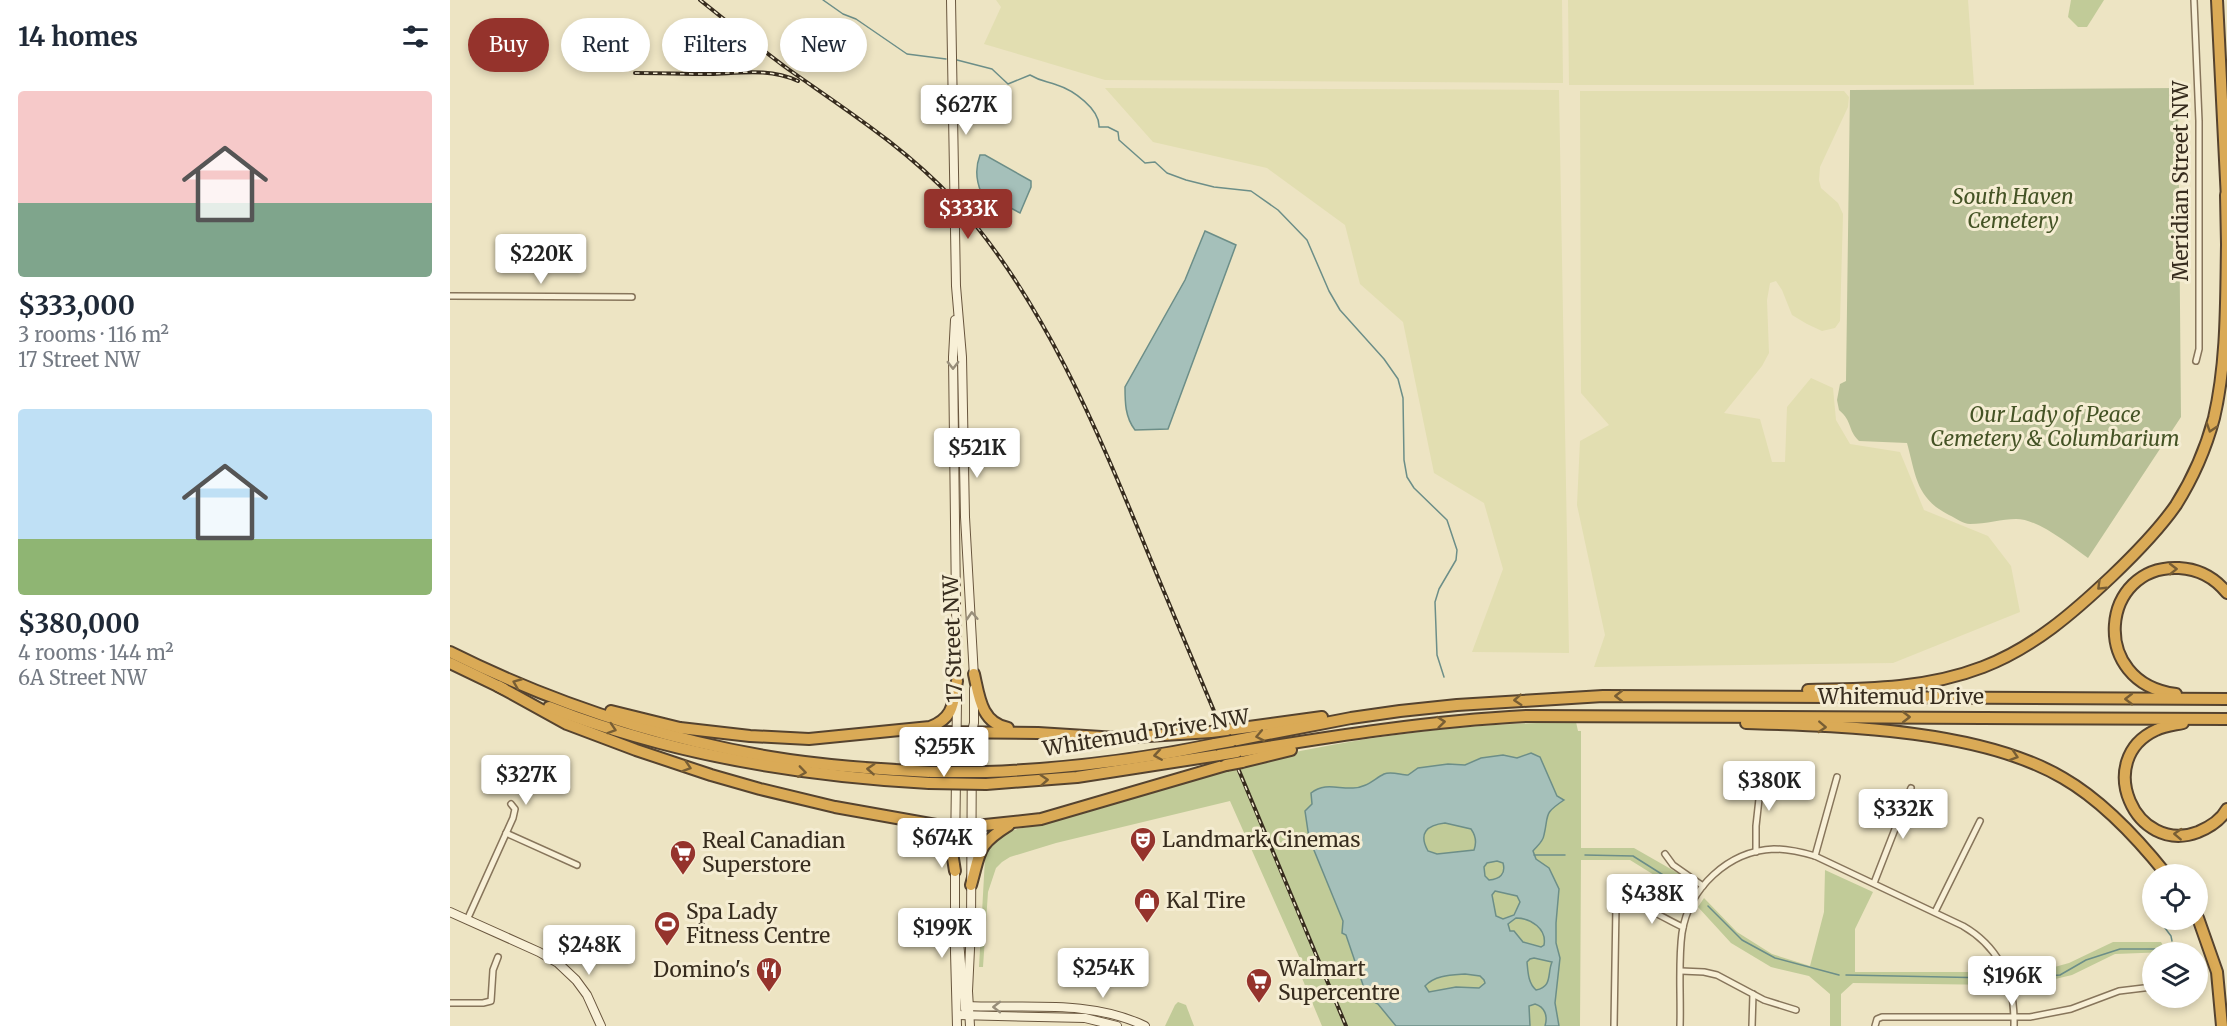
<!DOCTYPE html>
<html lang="en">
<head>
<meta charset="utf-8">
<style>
	:root { --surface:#fff; --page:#f2f2f3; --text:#1f2937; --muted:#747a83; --accent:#95332c }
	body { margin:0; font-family:Merriweather,serif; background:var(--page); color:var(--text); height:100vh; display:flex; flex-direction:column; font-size:22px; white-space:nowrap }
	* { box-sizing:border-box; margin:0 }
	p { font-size:20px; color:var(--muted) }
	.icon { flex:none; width:33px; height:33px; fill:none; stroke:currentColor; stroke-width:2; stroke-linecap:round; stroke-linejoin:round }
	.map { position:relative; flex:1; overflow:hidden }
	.drawer { display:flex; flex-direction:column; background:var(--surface); width:450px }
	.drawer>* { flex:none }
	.banner { position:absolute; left:18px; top:18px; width:570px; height:54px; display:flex; gap:12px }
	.tools { position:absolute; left:1692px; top:864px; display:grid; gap:12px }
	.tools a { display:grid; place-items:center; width:66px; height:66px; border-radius:50%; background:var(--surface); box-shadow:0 3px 9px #0003; font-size:30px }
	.price { position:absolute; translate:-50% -51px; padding:0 14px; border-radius:6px; background:#fff; color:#222; font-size:20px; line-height:39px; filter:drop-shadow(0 2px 3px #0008) }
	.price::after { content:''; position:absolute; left:50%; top:36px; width:18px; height:14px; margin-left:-9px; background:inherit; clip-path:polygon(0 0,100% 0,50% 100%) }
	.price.current { background:var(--accent); color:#fff }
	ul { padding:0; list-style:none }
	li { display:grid; align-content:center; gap:12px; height:318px; padding:0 18px }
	li span { display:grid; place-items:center; height:186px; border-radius:6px; color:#555 }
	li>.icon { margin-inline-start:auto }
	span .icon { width:108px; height:108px; fill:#fffc; stroke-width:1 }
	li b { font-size:26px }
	h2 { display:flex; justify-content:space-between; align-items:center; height:72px; padding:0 18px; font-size:26px }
	.pill { padding:0 21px; border-radius:27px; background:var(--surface); box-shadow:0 3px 9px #0003; font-size:21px; line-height:54px }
	.pill.current { background:var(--accent); color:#fff }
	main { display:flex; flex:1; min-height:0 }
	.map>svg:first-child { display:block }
	.farmland { fill:#e2deb1 }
	.green { fill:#c1cb98 }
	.cemetery { fill:#b8c097 }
	.water { fill:#a5c0ba; stroke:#6c8e88; stroke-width:1.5; fill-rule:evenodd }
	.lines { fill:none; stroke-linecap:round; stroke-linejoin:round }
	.stream { stroke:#6c8e88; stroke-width:1.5 }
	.street-casing { stroke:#87755b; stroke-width:8 }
	.secondary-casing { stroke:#69563e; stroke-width:10 }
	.highway-casing { stroke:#55432f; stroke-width:14 }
	.street { stroke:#f8f0d7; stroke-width:5 }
	.secondary { stroke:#f8f0d7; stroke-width:8 }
	.highway { stroke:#daaa56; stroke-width:10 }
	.rail-casing { stroke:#372c1e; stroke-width:4 }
	.rail { stroke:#f5edd3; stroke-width:1.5; stroke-dasharray:4.5; stroke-linecap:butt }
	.highway-bridge-casing { stroke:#55432f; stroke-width:14; stroke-linecap:butt }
	.highway-bridge { stroke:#daaa56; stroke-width:10 }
	.oneway { stroke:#988e7a }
	.oneway2 { stroke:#785e34 }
	.labels { text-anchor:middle; stroke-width:6; stroke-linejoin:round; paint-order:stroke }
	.street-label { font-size:21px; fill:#372c1e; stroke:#f5edd3 }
	.park-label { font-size:21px; font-style:italic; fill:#445325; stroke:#f5edd3 }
	.poi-label { font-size:21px; fill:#372c1e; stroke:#f5edd3; text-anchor:start }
</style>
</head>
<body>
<main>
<section class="drawer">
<h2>14 homes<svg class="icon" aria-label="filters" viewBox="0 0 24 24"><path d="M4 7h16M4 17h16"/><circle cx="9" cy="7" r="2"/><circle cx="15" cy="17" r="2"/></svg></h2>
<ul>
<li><span style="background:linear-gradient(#f6c9c9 60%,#7fa58c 0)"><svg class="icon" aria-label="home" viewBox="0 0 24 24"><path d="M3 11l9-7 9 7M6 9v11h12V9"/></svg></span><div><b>$333,000</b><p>3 rooms · 116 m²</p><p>17 Street NW</p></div></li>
<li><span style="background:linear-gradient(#bfe0f5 70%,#8fb573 0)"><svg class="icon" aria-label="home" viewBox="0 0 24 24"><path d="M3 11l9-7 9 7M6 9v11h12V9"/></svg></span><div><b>$380,000</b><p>4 rooms · 144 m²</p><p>6A Street NW</p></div></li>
</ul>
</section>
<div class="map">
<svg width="1777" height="1026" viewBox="0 0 1777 1026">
	<rect width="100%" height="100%" fill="#ede4c3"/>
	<g class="farmland">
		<path d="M546 0H1112L1113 83 655 80 534 44 551 7Z"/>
		<path d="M1118 0H1518L1524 85H1119Z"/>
		<path d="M655 88 1109 90 1119 653 1022 652 1053 569 1034 503 984 473 953 322 910 284 895 225 817 168 703 142Z"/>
		<path d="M1130 91H1394L1399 97 1398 107 1370 167 1369 180 1371 188 1388 203 1393 214 1390 321 1385 328 1372 331 1357 324 1342 315 1332 290 1326 281 1320 283 1317 300 1319 353 1312 366 1274 413 1310 419 1322 462H1335L1337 407 1361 378 1383 388 1386 420 1400 444 1450 452 1474 510 1538 536 1561 566 1570 612 1443 663 1144 667 1155 635 1127 505 1130 441 1159 425 1131 393Z"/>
	</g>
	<g class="green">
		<path d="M1621 0H1654L1637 27H1628L1618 17Z"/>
		<path d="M1126 722 1128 731H1131V848H1184L1240 880 1243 886 1238 896 1180 860H1131L1130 1026H872L849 971 855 970 780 801 606 843 560 857 552 862 546 868 538 892 533 967H529L535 858C542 830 564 830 588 825 660 803 733 779 806 761 910 736 1019 723 1126 722Z"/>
		<path d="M1375 870 1423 892 1405 929V972H1548L1551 985 1403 983 1391 994V1026H1380V994L1359 976 1321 967 1281 943 1248 907 1254 898 1287 932 1322 954 1360 966 1374 912Z"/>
		<path d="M1663 942H1711L1717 952 1665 954 1622 975 1601 980 1568 983 1565 973 1601 968 1619 963Z"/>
		<path d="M728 1002 736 1005 744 1026H715L725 1005Z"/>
	</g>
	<path class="cemetery" d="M1728 88 1731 417 1638 558C1619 545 1589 519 1566 519 1552 519 1536 524 1520 524 1513 524 1506 518 1499 515 1466 498 1466 476 1457 443L1409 441C1397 429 1403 422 1389 410L1387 400 1390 384 1396 381 1400 90Z"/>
	<g class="water">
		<path d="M530 155H535L581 181V187L570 213 531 192C526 180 525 168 530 155Z"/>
		<path d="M755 231 786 245 718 429 685 430C675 417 675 402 675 387L735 280Z"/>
		<path d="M1081 753 1090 757 1107 796 1114 800C1093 814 1099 814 1094 835 1093 842 1087 846 1083 851L1086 859 1099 868 1109 889 1106 923V943L1110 958 1105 1003 1109 1026H1095C1098 1016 1095 1007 1085 1004L1079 1006 1080 1026H946L928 1004 922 1001 913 985 896 935 892 933 893 921 859 838 855 811 862 804 861 793C875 782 888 789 903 788 916 788 924 779 934 774 941 771 951 775 958 775L968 768 998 764 1015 765 1031 758 1053 755 1067 758ZM995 823 1021 829C1026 836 1027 842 1024 850L987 854 978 851C968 833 977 825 995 823ZM1047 861 1053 863C1056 874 1050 879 1039 880L1035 876 1034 867 1037 863ZM1045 891 1067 896 1070 902 1064 915 1053 919 1046 916 1042 895ZM1066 918C1081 918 1097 929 1094 945L1091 947 1073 942 1064 931H1060L1058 924ZM1084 958 1102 962C1097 973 1103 987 1086 990 1078 983 1078 972 1077 962L1080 959ZM1015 974 1030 976 1034 980 1035 983 1029 988 1006 987 979 992 975 986C985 975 1001 975 1015 974Z"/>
	</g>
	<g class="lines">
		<g class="stream">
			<path d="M373 0 393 14 406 19 457 54 496 59"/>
			<path d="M507 60 542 69 558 84 580 75C592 82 596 81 607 85 623 90 650 109 649 127H658L668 132 669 140 695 163 705 162 717 173 736 180 764 187 801 191 828 210 857 240 879 291 890 310 934 359 948 379 953 398 954 460 957 477 964 488 997 520 1007 550 1006 560 989 589 985 602 987 655 994 677"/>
			<path d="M1084 855H1115"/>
			<path d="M1135 855 1183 856 1237 890"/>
			<path d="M1258 906 1292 940 1325 958 1389 975"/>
			<path d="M1709 920 1721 936 1722 941"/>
			<path d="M1396 975 1543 978"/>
			<path d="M1573 977 1610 975 1636 960 1670 949H1708"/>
		</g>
		<g class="street-casing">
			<g id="street">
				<path d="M1744 0 1749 121V349L1746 361"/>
				<path d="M0 296 182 297"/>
				<path d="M56 833 127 865"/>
				<path d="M1306 852V826L1312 772"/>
				<path d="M1215 854 1223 865 1253 886"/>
				<path d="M1365 856 1387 777"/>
				<path d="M1424 883 1461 788"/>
				<path d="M1485 912 1530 821"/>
				<path d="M17 920 63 818 65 809 61 804"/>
				<path d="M1231 971 1254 972 1267 975 1314 1000 1346 1010"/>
				<path d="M0 1003H33L41 1001 43 970 48 957"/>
				<path d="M1164 1026 1166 906C1180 894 1217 921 1233 927"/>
				<path d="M1230 1026C1231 996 1228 963 1232 933 1239 888 1278 851 1324 849 1338 849 1351 852 1365 856L1513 926C1551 948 1565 983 1564 1026"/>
				<path d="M1302 1026 1303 994"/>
				<path d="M1425 1026 1427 1019 1432 1017H1580L1621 1009 1669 991 1702 987"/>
			</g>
		</g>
		<g class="secondary-casing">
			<g id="secondary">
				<path d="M501 0 506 286 512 357 515 517 524 677"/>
				<path d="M505 320 503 357 507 686"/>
				<path d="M505 854 507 701"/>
				<path d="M505 866V952L507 1026"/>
				<path d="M0 912 89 952 108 963 126 980 137 995 151 1026"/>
				<path d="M509 941 515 1009"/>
				<path d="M516 1006C575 1009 639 999 695 1026"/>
				<path d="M507 1015 635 1018 667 1026"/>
				<path d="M520 1026 518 991 521 928 522 731 524 723V689"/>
			</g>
		</g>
		<g class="highway-casing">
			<g id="highway">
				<path d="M1767 0 1777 200"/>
				<path d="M1776 195 1777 244"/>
				<path d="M0 652C100 702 210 738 320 757 373 766 426 769 480 772"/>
				<path d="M0 663 54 689"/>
				<path d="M524 674C529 696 531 723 558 728"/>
				<path d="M48 686 117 724 186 750 261 775 310 789 385 807 486 825H535L591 819 776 765"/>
				<path d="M1358 690C1417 689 1476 689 1533 667 1583 648 1624 612 1662 576 1685 554 1708 531 1726 505 1743 478 1756 448 1764 418 1777 362 1776 303 1777 245"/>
				<path d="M1726 694C1638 683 1650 564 1729 568 1749 569 1765 578 1777 593"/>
				<path d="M99 707C221 755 349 776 479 783"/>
				<path d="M161 711 230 728 300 736 359 739 480 727C504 718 503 703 507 681"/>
				<path d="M1296 723C1391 726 1530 729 1613 778 1653 801 1688 839 1716 874"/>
				<path d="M1733 723C1724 725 1714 726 1706 730 1643 759 1685 856 1748 832 1760 827 1771 820 1777 809"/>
				<path d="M777 730 872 717"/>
				<path d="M476 732 588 733 667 738 761 732"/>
				<path d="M782 741 901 718 950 711 1007 705 1153 696 1777 699"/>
				<path d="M787 752C884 736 979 721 1076 716L1777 719"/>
				<path d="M792 762 841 750"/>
				<path d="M536 772C613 769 689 760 765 744"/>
				<path d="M536 784 627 777 769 755"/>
				<path d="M484 828C502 834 502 854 505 871"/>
				<path d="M521 885C531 850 527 845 559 825"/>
				<path d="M1748 918 1767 972 1772 1026"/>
			</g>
		</g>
		<use href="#street" class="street"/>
		<use href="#secondary" class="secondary"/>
		<use href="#highway" class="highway"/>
		<g class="rail-casing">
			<g id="rail">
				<path d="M250 0C279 23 308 47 338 69 396 110 456 148 504 200 603 309 659 460 715 594 775 738 835 882 896 1026"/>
				<path d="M185 73C210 73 235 74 260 74 291 73 319 68 348 81"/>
			</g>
		</g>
		<use href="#rail" class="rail"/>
		<g class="highway-bridge-casing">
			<g id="highway-bridge">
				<path d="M761 732 777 730"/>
				<path d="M765 744 782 741"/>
				<path d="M769 755 787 752"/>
				<path d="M776 765 792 762"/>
				<path d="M480 772H536"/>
				<path d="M479 783 536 784"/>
			</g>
		</g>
		<use href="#highway-bridge" class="highway-bridge"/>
	</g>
	<defs><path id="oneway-chevron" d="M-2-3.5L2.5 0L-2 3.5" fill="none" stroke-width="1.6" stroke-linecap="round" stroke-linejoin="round" transform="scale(1.5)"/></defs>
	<g class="oneway">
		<use href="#oneway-chevron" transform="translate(503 365) rotate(90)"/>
		<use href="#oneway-chevron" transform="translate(522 616) rotate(-93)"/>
		<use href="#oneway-chevron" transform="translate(547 1007) rotate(-180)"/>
	</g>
	<g class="oneway2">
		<use href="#oneway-chevron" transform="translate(1761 428) rotate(108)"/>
		<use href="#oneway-chevron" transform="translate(1723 569) rotate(-1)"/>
		<use href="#oneway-chevron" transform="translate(1651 586) rotate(136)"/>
		<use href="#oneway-chevron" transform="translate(67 683) rotate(-158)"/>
		<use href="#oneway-chevron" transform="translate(1169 696) rotate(180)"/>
		<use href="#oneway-chevron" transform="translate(1679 699) rotate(-180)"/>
		<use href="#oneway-chevron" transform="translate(1068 700) rotate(176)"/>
		<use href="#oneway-chevron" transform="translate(1456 717)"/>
		<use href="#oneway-chevron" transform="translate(991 722) rotate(-6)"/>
		<use href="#oneway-chevron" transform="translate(1372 727) rotate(3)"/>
		<use href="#oneway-chevron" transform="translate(162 729) rotate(18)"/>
		<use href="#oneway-chevron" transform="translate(810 736) rotate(169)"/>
		<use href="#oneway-chevron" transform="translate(708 755) rotate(171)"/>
		<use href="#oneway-chevron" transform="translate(1564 756) rotate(18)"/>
		<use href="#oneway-chevron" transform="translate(237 767) rotate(18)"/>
		<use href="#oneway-chevron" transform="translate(421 769) rotate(-176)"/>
		<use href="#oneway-chevron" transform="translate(352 772) rotate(8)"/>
		<use href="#oneway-chevron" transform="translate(594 780) rotate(-4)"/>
		<use href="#oneway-chevron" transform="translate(1728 834) rotate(-177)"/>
	</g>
	<defs>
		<g id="theatre-pin" transform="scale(1.35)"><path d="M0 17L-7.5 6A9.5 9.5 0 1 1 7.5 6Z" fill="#95332c" stroke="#f5edd3"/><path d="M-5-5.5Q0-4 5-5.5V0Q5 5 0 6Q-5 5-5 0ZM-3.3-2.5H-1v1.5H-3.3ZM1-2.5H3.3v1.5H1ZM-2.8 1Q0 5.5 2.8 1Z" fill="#fff"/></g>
		<g id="supermarket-pin" transform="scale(1.35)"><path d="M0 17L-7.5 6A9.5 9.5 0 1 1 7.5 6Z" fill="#95332c" stroke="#f5edd3"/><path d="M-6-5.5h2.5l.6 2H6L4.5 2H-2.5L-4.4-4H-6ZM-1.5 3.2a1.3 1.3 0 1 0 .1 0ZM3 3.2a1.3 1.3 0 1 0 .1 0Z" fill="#fff"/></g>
		<g id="shop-pin" transform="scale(1.35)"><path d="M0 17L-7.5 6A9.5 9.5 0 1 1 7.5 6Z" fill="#95332c" stroke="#f5edd3"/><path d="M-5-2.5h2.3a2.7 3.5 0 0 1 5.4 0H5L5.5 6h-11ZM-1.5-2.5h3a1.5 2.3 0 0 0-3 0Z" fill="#fff"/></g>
		<g id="stadium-pin" transform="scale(1.35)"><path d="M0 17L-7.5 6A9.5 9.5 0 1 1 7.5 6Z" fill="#95332c" stroke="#f5edd3"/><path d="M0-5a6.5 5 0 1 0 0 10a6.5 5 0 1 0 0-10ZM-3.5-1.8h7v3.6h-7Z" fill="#fff"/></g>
		<g id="restaurant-pin" transform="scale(1.35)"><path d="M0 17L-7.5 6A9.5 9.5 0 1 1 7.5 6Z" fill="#95332c" stroke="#f5edd3"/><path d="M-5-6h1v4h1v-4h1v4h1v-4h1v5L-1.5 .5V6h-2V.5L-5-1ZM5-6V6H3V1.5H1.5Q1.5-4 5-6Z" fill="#fff"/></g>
	</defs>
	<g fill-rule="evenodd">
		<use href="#theatre-pin" x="693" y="840"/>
		<use href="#supermarket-pin" x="233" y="853"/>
		<use href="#shop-pin" x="697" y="901"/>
		<use href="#stadium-pin" x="217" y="924"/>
		<use href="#restaurant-pin" x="319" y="970"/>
		<use href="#supermarket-pin" x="809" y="981"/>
	</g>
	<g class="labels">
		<g class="street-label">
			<text transform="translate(1731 181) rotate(-90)" y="7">Meridian Street NW</text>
			<text transform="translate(503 639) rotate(-92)" y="7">17 Street NW</text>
			<text x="1451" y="704">Whitemud Drive</text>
			<text transform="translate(696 733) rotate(-9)" y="7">Whitemud Drive NW</text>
		</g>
		<g class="park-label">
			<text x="1563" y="204">South Haven<tspan x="1563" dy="24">Cemetery</tspan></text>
			<text x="1605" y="422">Our Lady of Peace<tspan x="1605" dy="24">Cemetery &amp; Columbarium</tspan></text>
		</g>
		<g class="poi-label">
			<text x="712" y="847">Landmark Cinemas</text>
			<text x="252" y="848">Real Canadian<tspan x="252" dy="24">Superstore</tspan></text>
			<text x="716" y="908">Kal Tire</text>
			<text x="236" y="919">Spa Lady<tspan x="236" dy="24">Fitness Centre</tspan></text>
			<text x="828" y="976">Walmart<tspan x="828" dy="24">Supercentre</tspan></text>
			<text x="300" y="977" text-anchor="end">Domino's</text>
		</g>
	</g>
</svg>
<div class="tools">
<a><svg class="icon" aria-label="locate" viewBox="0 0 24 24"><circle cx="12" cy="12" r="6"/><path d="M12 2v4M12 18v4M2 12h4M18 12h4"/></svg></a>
<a><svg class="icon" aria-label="layers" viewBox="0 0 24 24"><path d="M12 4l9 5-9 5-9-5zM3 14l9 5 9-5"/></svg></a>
</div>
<b class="price" style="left:516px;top:136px">$627K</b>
<b class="price current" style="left:518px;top:240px">$333K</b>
<b class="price" style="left:91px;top:285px">$220K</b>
<b class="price" style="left:527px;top:479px">$521K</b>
<b class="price" style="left:494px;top:778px">$255K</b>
<b class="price" style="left:76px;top:806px">$327K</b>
<b class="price" style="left:1319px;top:812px">$380K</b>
<b class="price" style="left:1453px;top:840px">$332K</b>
<b class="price" style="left:492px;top:869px">$674K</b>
<b class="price" style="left:1202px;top:925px">$438K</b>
<b class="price" style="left:492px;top:959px">$199K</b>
<b class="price" style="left:139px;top:976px">$248K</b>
<b class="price" style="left:653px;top:999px">$254K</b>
<b class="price" style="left:1562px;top:1007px">$196K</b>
<div class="banner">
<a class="pill current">Buy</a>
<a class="pill">Rent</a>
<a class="pill">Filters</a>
<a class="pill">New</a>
</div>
</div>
</main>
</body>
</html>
